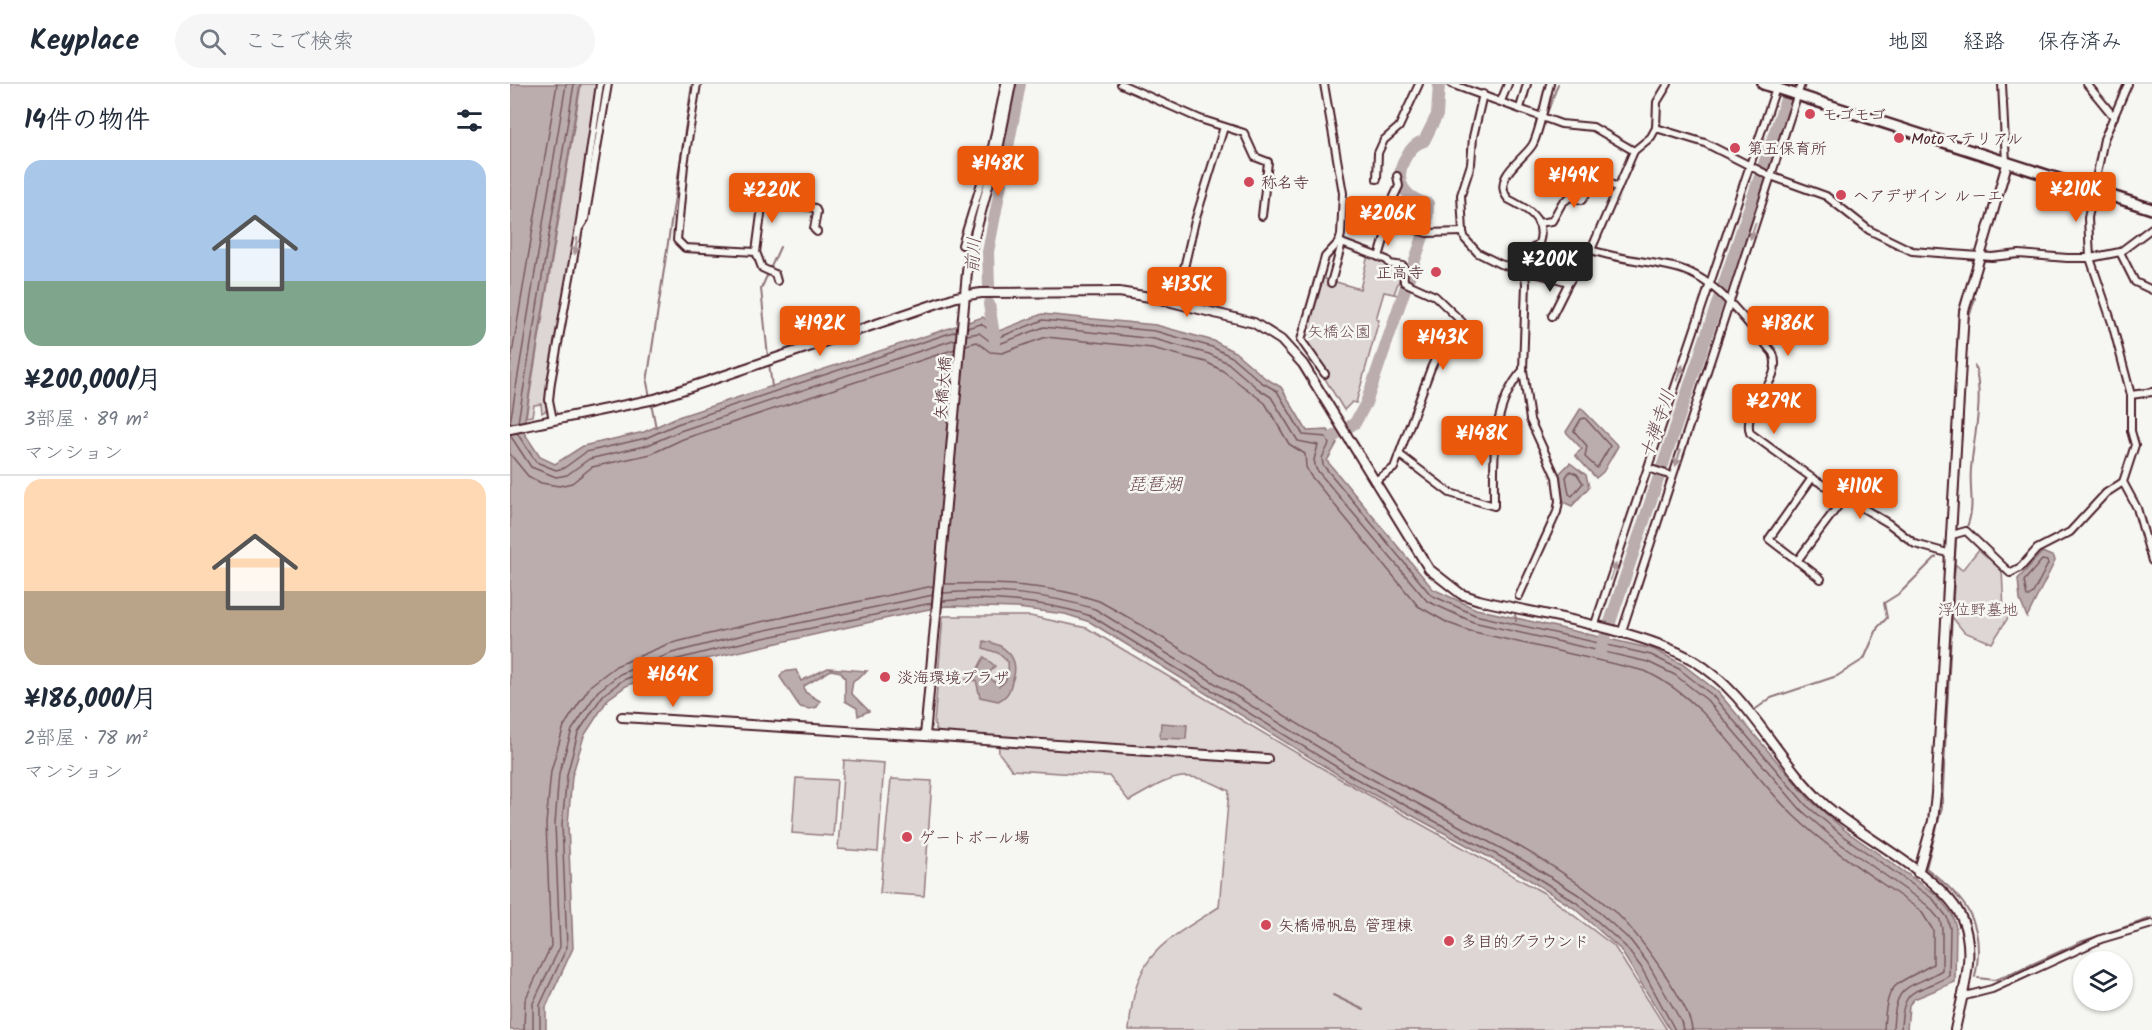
<!DOCTYPE html>
<html lang="ja">
<head>
<meta charset="utf-8">
<style>
	:root { --surface:#fff; --page:#f6f6f7; --text:#1f2937; --muted:#747a83; --line:#e0e1e3; --accent:#ea580c }
	body { margin:0; font-family:Kalam,"Klee One",sans-serif; background:var(--page); color:var(--text); height:100vh; display:flex; flex-direction:column; font-size:22px; white-space:nowrap }
	* { box-sizing:border-box; margin:0 }
	p { font-size:20px; color:var(--muted) }
	.icon { flex:none; width:33px; height:33px; fill:none; stroke:currentColor; stroke-width:2; stroke-linecap:round; stroke-linejoin:round }
	.map { position:relative; flex:1; overflow:hidden }
	.side { display:flex; flex-direction:column; background:var(--surface); width:510px }
	.side>* { flex:none }
	.tools { position:absolute; left:1563px; top:867px; display:grid; gap:12px }
	.tools a { display:grid; place-items:center; width:60px; height:60px; border-radius:50%; background:var(--surface); box-shadow:0 2px 4px #0004; font-size:30px }
	.price { position:absolute; translate:-50% -51px; padding:0 14px; border-radius:6px; background:var(--accent); color:#fff; font-size:20px; line-height:39px; filter:drop-shadow(0 2px 3px #0008) }
	.price::after { content:''; position:absolute; left:50%; top:36px; width:18px; height:14px; margin-left:-9px; background:inherit; clip-path:polygon(0 0,100% 0,50% 100%) }
	.price.on { background:#222; color:#fff }
	ul { padding:0; list-style:none }
	li { display:grid; align-content:center; gap:12px; height:318px; padding:0 24px }
	li+li { border-top:2px solid var(--line) }
	li span { display:grid; place-items:center; height:186px; border-radius:18px; color:#555 }
	li>.icon { margin-inline-start:auto }
	span .icon { width:108px; height:108px; fill:#fffc; stroke-width:1 }
	li b { font-size:26px }
	h2 { display:flex; justify-content:space-between; align-items:center; height:72px; padding:0 24px; font-size:26px }
	header { display:flex; align-items:center; gap:36px; box-sizing:border-box; height:84px; padding:0 30px; background:var(--surface); border-bottom:2px solid var(--line) }
	header strong { font-size:28px }
	nav { display:flex; gap:33px; margin-inline-start:auto; font-size:21px }
	.search { width:420px; height:54px; background:var(--page); display:flex; align-items:center; gap:15px; box-sizing:border-box; padding:0 21px; border-radius:33px; color:var(--muted); font-size:22px }
	main { display:flex; flex:1; min-height:0 }
	.map>svg:first-child { display:block }
	.green { fill:#ddd6d5; stroke:#947a80; stroke-width:1.5 }
	.water { fill:#bbadae; stroke:#8e747a; stroke-width:1.5 }
	.lines { fill:none; stroke-linecap:round; stroke-linejoin:round }
	.shore { stroke:#77585f; stroke-width:1.5 }
	.stream { stroke:#8e747a; stroke-width:2 }
	.river { stroke:#bbadae; stroke-width:12 }
	.minor-casing { stroke:#4a1f2b; stroke-width:10 }
	.tertiary-casing { stroke:#4a1f2b; stroke-width:12 }
	.primary-casing { stroke:#4a1f2b; stroke-width:14 }
	.minor { stroke:#f6f6f2; stroke-width:6 }
	.tertiary { stroke:#f6f6f2; stroke-width:8 }
	.primary { stroke:#f6f6f2; stroke-width:9 }
	.oneway { fill:#a99598 }
	.poi-dot { fill:#d1495b; stroke:#f6f6f2; stroke-width:2 }
	.labels { text-anchor:middle; stroke-width:5; stroke-linejoin:round; paint-order:stroke }
	.poi-label { font-size:16px; fill:#4a1f2b; stroke:#f6f6f2; text-anchor:start }
	.park-label { font-size:16px; fill:#6f4d56; stroke:#f6f6f2 }
	.street-label { font-size:16px; fill:#4a1f2b; stroke:#f6f6f2 }
	.water-label { font-size:18px; font-style:italic; fill:#6c4a52; stroke:#f6f6f2 }
</style>
</head>
<body>
<header>
<strong>Keyplace</strong>
<div class="search"><svg class="icon" aria-label="search" viewBox="0 0 24 24"><circle cx="10" cy="10" r="6"/><path d="M15 15l6 6"/></svg>ここで検索</div>
<nav><a>地図</a><a>経路</a><a>保存済み</a></nav>
</header>
<main>
<section class="side">
<h2>14件の物件<svg class="icon" aria-label="filters" viewBox="0 0 24 24"><path d="M4 7h16M4 17h16"/><circle cx="9" cy="7" r="2"/><circle cx="15" cy="17" r="2"/></svg></h2>
<ul>
<li><span style="background:linear-gradient(#a9c7e8 65%,#7fa58c 0)"><svg class="icon" aria-label="home" viewBox="0 0 24 24"><path d="M3 11l9-7 9 7M6 9v11h12V9"/></svg></span><div><b>¥200,000/月</b><p>3部屋 · 89 m²</p><p>マンション</p></div></li>
<li><span style="background:linear-gradient(#ffd9b3 60%,#b9a48a 0)"><svg class="icon" aria-label="home" viewBox="0 0 24 24"><path d="M3 11l9-7 9 7M6 9v11h12V9"/></svg></span><div><b>¥186,000/月</b><p>2部屋 · 78 m²</p><p>マンション</p></div></li>
</ul>
</section>
<div class="map">
<svg width="1642" height="946" viewBox="0 0 1642 946">
	<rect width="100%" height="100%" fill="#f6f6f2"/>
	<filter id="ink" filterUnits="userSpaceOnUse"><feTurbulence type="fractalNoise" baseFrequency=".0167" numOctaves="2"/><feDisplacementMap in="SourceGraphic" scale="12" xChannelSelector="R" yChannelSelector="G"/><feConvolveMatrix kernelMatrix="1 2 1 2 8 2 1 2 1" color-interpolation-filters="sRGB"/></filter>
	<g filter="url(#ink)">
		<g class="green">
			<path d="M71 0H87L63 168 37 314 38 325 32 329 31 320 24 321 22 332 16 333Z"/>
			<path d="M858 171 890 184 891 191 884 210 888 211 874 208 866 235 869 236 846 319 842 318 834 326 803 275 789 258 809 193 850 205Z"/>
			<path d="M1471 463 1492 486 1494 527 1501 529 1482 559 1454 548 1442 533 1445 480 1452 486Z"/>
			<path d="M433 532H520L577 544 832 696 1034 809 1104 862 1157 946H619C625 870 649 861 709 823L719 707C673 681 661 694 619 717L599 692 502 686 489 669 488 653 428 649 424 640Z"/>
			<path d="M334 676 374 679 368 768 328 765Z"/>
			<path d="M286 694 327 696 323 752 282 749Z"/>
			<path d="M381 695 422 697 414 812 370 809Z"/>
		</g>
		<g class="water">
			<path d="M0 0H70L13 347 30 373 45 380 73 362 134 348 165 334 473 233 489 247 532 230 646 241 704 257 725 268 755 294 771 303 797 347 818 346 827 359 817 377 923 505 966 525 1143 565 1172 580 1207 607 1300 716 1336 747 1427 811 1442 830 1446 843 1445 898 1404 915 1399 921 1397 946H1160L1110 865 1064 824 1012 791 840 698 580 538 555 530 507 524 437 522 414 526 165 582 116 602 98 615 74 652 62 692 58 740 63 864 36 923V946H0Z"/>
			<path d="M1071 324 1108 362 1093 388 1086 394 1065 371 1072 365 1056 348Z"/>
			<path d="M1060 379 1076 391 1079 403 1062 422 1053 418 1049 390Z"/>
			<path d="M1532 468 1544 473 1545 477 1517 533 1510 516 1508 495Z"/>
			<path d="M474 557C495 560 510 574 503 595 499 606 500 611 488 617L470 613 466 596 448 601 442 594 446 587 453 597 464 592 474 573 485 582 480 588V594L489 602C498 598 499 587 498 578L488 569 473 564Z"/>
			<path d="M318 584 357 587 343 597 341 609 359 627 348 632 347 624 335 617V594L331 588 321 586 294 602 295 608 310 617 307 623 300 625 290 623 270 593 273 588 286 586 291 597Z"/>
			<path d="M651 639 677 641 676 655 650 654Z"/>
		</g>
		<g class="lines">
			<g class="shore">
				<path d="M457 244 471 240 490 253 533 236 645 247 702 263 722 273 751 298 767 307 793 351 816 353 819 360 812 374 813 381 921 511 965 531 1141 571 1169 585 1202 611 1296 721 1333 752 1423 815 1437 833 1440 844 1439 892C1407 911 1392 899 1391 946"/>
				<path d="M457 251 469 249 481 258 489 260 534 243 644 255 699 270 718 279 747 304 761 313 788 357 808 361 804 376 806 385 917 517 963 538 1138 578 1165 591 1197 616 1291 726 1328 758 1417 821 1430 836 1432 845V886C1398 907 1385 896 1383 946"/>
				<path d="M456 261 467 258 480 268 492 269 536 253 642 264 696 278 713 287 755 319 779 360 795 370 796 383 800 391 908 522 938 539 960 547 1135 587C1201 618 1234 684 1285 733 1323 769 1369 796 1411 827L1423 846V880C1386 902 1376 895 1374 946"/>
				<path d="M0 282 47 0"/>
				<path d="M1075 334 1100 362 1087 384 1075 373 1077 362 1064 347 1071 335Z"/>
				<path d="M8 338 64 0"/>
				<path d="M0 340 56 0"/>
				<path d="M7 349 26 378 46 386 54 384 76 368 136 354 167 340 446 247"/>
				<path d="M0 351 21 383 46 393 57 391 79 375 138 361 170 347 446 255"/>
				<path d="M0 370 18 392 31 399 49 402 62 399 82 383 141 370 173 355 445 265"/>
				<path d="M1060 387 1067 390 1073 399 1062 412 1059 410 1056 393Z"/>
				<path d="M1532 476 1537 477 1538 480 1523 509 1517 513 1514 497Z"/>
				<path d="M434 500C485 499 540 500 589 517 679 566 763 627 852 679 936 728 1032 764 1106 829 1126 847 1181 921 1182 946"/>
				<path d="M433 509C483 505 538 510 585 525L847 687 1018 779 1072 813 1121 857 1137 878 1171 937 1173 946"/>
				<path d="M432 517C475 512 543 518 583 533L843 693 1015 786 1067 819 1115 862 1131 883 1165 946"/>
				<path d="M14 946 15 916 41 862 36 740 41 687 54 642 81 601 106 582 158 560 236 541 423 502"/>
				<path d="M23 946V919L50 863 45 740 49 689 62 646 88 607 110 590 162 569 237 550 423 511"/>
				<path d="M30 946V921L57 863 52 740 57 691 68 649 93 611 113 596 164 576 239 557 422 519"/>
			</g>
			<g class="stream">
				<path d="M1036 32 1048 0"/>
				<path d="M1467 166 1491 85"/>
				<path d="M258 273 251 205 270 163"/>
				<path d="M1446 276 1449 228 1464 176"/>
				<path d="M259 279 262 303"/>
				<path d="M146 344 137 298 182 0"/>
				<path d="M1456 445C1466 423 1459 407 1461 385 1464 350 1474 317 1465 282"/>
				<path d="M1446 447 1458 237 1465 214"/>
				<path d="M1446 454 1432 723 1416 784C1457 815 1476 840 1465 893"/>
				<path d="M1436 462 1446 286"/>
				<path d="M1435 484 1436 475"/>
				<path d="M1005 529 1006 537"/>
				<path d="M1428 613 1431 553"/>
				<path d="M1243 627 1261 614 1327 592 1354 575 1368 543 1377 534 1374 519 1390 509 1426 473"/>
				<path d="M1407 777 1420 732"/>
				<path d="M1468 894 1484 896 1496 892 1573 857 1642 834"/>
				<path d="M823 911 854 926"/>
			</g>
			<g class="river">
				<path d="M479 203 478 168 510 0"/>
				<path d="M479 220 485 257"/>
				<path d="M823 353 845 339 856 319 917 141 918 120C909 117 900 114 894 105 883 90 898 60 914 57L927 31 929 0"/>
				<path d="M1090 568 1281 0"/>
			</g>
			<g class="minor-casing">
				<g id="minor">
					<path d="M187 0 174 81 167 156 175 164 246 168"/>
					<path d="M611 0 690 35 734 49 745 73 758 78 752 132"/>
					<path d="M814 0 833 109 831 151 829 158 815 173 791 256 815 290"/>
					<path d="M941 0 1051 40 1083 43 1124 67"/>
					<path d="M1492 0 1496 79"/>
					<path d="M1577 0 1604 33"/>
					<path d="M1618 0 1594 55 1578 134 1580 174 1602 239 1621 311V347L1625 361 1613 398 1627 424 1642 477"/>
					<path d="M973 10 963 53 961 80 951 111 953 148 955 155 968 169 990 180 1059 198 1081 166 1124 67 1141 53 1146 44 1147 18 1158 0"/>
					<path d="M991 17 998 0"/>
					<path d="M1010 24 1017 0"/>
					<path d="M1146 44 1195 59 1258 91 1316 112 1359 146 1402 167 1482 173 1509 170 1557 174H1580L1610 168 1625 198 1642 206"/>
					<path d="M887 92 889 102 873 136 917 149 953 148"/>
					<path d="M867 95 868 69 874 56 889 43 909 0"/>
					<path d="M1028 139 1042 137 1052 119 1060 113 1072 116 1088 93 1108 104"/>
					<path d="M70 143 75 135 98 0"/>
					<path d="M829 158 877 176 880 180 893 182 894 198 925 212 952 238 929 267 921 284 884 384 865 397"/>
					<path d="M452 161 482 63 495 0"/>
					<path d="M1081 166C1108 175 1135 177 1163 183 1206 192 1236 238 1263 269 1275 298 1231 321 1240 349L1302 394 1378 439 1405 460 1441 470"/>
					<path d="M1610 168 1642 144"/>
					<path d="M869 173 879 139"/>
					<path d="M267 197 265 190 252 184 246 168 252 123 272 118 305 124 307 128 304 145 307 148"/>
					<path d="M821 199 832 159"/>
					<path d="M666 218 685 137 714 43"/>
					<path d="M1042 232 1059 198"/>
					<path d="M1621 311 1642 308"/>
					<path d="M43 336 39 316 41 298 69 144 90 0"/>
					<path d="M890 371 940 409 984 422C984 375 980 323 1013 286"/>
					<path d="M1138 384 1162 392"/>
					<path d="M1302 394 1259 455 1311 495"/>
					<path d="M1442 451 1456 447 1500 489 1511 483 1527 465 1560 448 1596 409 1613 398"/>
					<path d="M1287 477 1334 414"/>
					<path d="M1009 512 1047 428 1049 417 1046 393 1020 336 1013 286 1016 199 1013 181 1016 170 1029 159C1037 135 1016 124 998 115 981 92 1015 75 1023 60 1030 46 1035 17 1040 0"/>
					<path d="M1084 543 1267 1"/>
					<path d="M1111 550 1291 0"/>
					<path d="M1451 913 1482 905 1591 855 1642 840"/>
				</g>
			</g>
			<g class="tertiary-casing">
				<g id="tertiary">
					<path d="M0 345 145 315 446 213 471 209 609 208 646 214 744 239 771 256 793 280 919 485 951 510 969 516C1032 531 1128 545 1183 576 1239 609 1267 677 1314 720 1349 752 1435 793 1452 835 1467 869 1452 911 1445 946"/>
					<path d="M112 633 415 652 458 177 489 60 501 0"/>
					<path d="M415 652 757 675"/>
					<path d="M1408 789 1423 737 1426 710 1454 227 1497 80"/>
				</g>
			</g>
			<g class="primary-casing">
				<path id="primary" d="M1253 0 1642 125"/>
			</g>
			<use href="#minor" class="minor"/>
			<use href="#tertiary" class="tertiary"/>
			<use href="#primary" class="primary"/>
		</g>
		<defs><path id="oneway-solid" d="M-6-.8H1V-3.2L6.5 0L1 3.2V.8H-6Z" transform="scale(1.5)"/></defs>
		<g class="oneway">
			<use href="#oneway-solid" transform="translate(1243 147) rotate(108)"/>
			<use href="#oneway-solid" transform="translate(66 162) rotate(99)"/>
			<use href="#oneway-solid" transform="translate(1170 289) rotate(-71)"/>
			<use href="#oneway-solid" transform="translate(1168 374) rotate(108)"/>
			<use href="#oneway-solid" transform="translate(1103 488) rotate(-71)"/>
		</g>
	</g>
	<g class="poi-dot">
		<circle cx="1300" cy="30" r="6"/>
		<circle cx="1389" cy="54" r="6"/>
		<circle cx="1225" cy="64" r="6"/>
		<circle cx="739" cy="98" r="6"/>
		<circle cx="1331" cy="111" r="6"/>
		<circle cx="926" cy="188" r="6"/>
		<circle cx="375" cy="593" r="6"/>
		<circle cx="397" cy="753" r="6"/>
		<circle cx="756" cy="841" r="6"/>
		<circle cx="939" cy="857" r="6"/>
	</g>
	<g class="labels">
		<g class="poi-label">
			<text x="1312" y="36">モゴモゴ</text>
			<text x="1401" y="60">Motoマテリアル</text>
			<text x="1237" y="70">第五保育所</text>
			<text x="751" y="104">称名寺</text>
			<text x="1343" y="117">ヘアデザイン ルーエ</text>
			<text x="914" y="194" text-anchor="end">正高寺</text>
			<text x="387" y="599">淡海環境プラザ</text>
			<text x="409" y="759">ゲートボール場</text>
			<text x="768" y="847">矢橋帰帆島 管理棟</text>
			<text x="951" y="863">多目的グラウンド</text>
		</g>
		<g class="park-label">
			<text x="829" y="253">矢橋公園</text>
			<text x="1468" y="531">浮位野墓地</text>
		</g>
		<g class="street-label">
			<text transform="translate(432 304) rotate(-85)" y="6">矢橋大橋</text>
		</g>
		<g class="water-label">
			<text transform="translate(463 171) rotate(-86)" y="6">前川</text>
			<text transform="translate(1147 340) rotate(-71)" y="6">十禅寺川</text>
			<text x="645" y="406">琵琶湖</text>
		</g>
	</g>
</svg>
<div class="tools">
<a><svg class="icon" aria-label="layers" viewBox="0 0 24 24"><path d="M12 4l9 5-9 5-9-5zM3 14l9 5 9-5"/></svg></a>
</div>
<b class="price" style="left:488px;top:113px">¥148K</b>
<b class="price" style="left:1064px;top:125px">¥149K</b>
<b class="price" style="left:1566px;top:139px">¥210K</b>
<b class="price" style="left:262px;top:140px">¥220K</b>
<b class="price" style="left:878px;top:163px">¥206K</b>
<b class="price on" style="left:1040px;top:209px">¥200K</b>
<b class="price" style="left:677px;top:234px">¥135K</b>
<b class="price" style="left:310px;top:273px">¥192K</b>
<b class="price" style="left:1278px;top:273px">¥186K</b>
<b class="price" style="left:933px;top:287px">¥143K</b>
<b class="price" style="left:1264px;top:351px">¥279K</b>
<b class="price" style="left:972px;top:383px">¥148K</b>
<b class="price" style="left:1350px;top:436px">¥110K</b>
<b class="price" style="left:163px;top:624px">¥164K</b>
</div>
</main>
</body>
</html>
